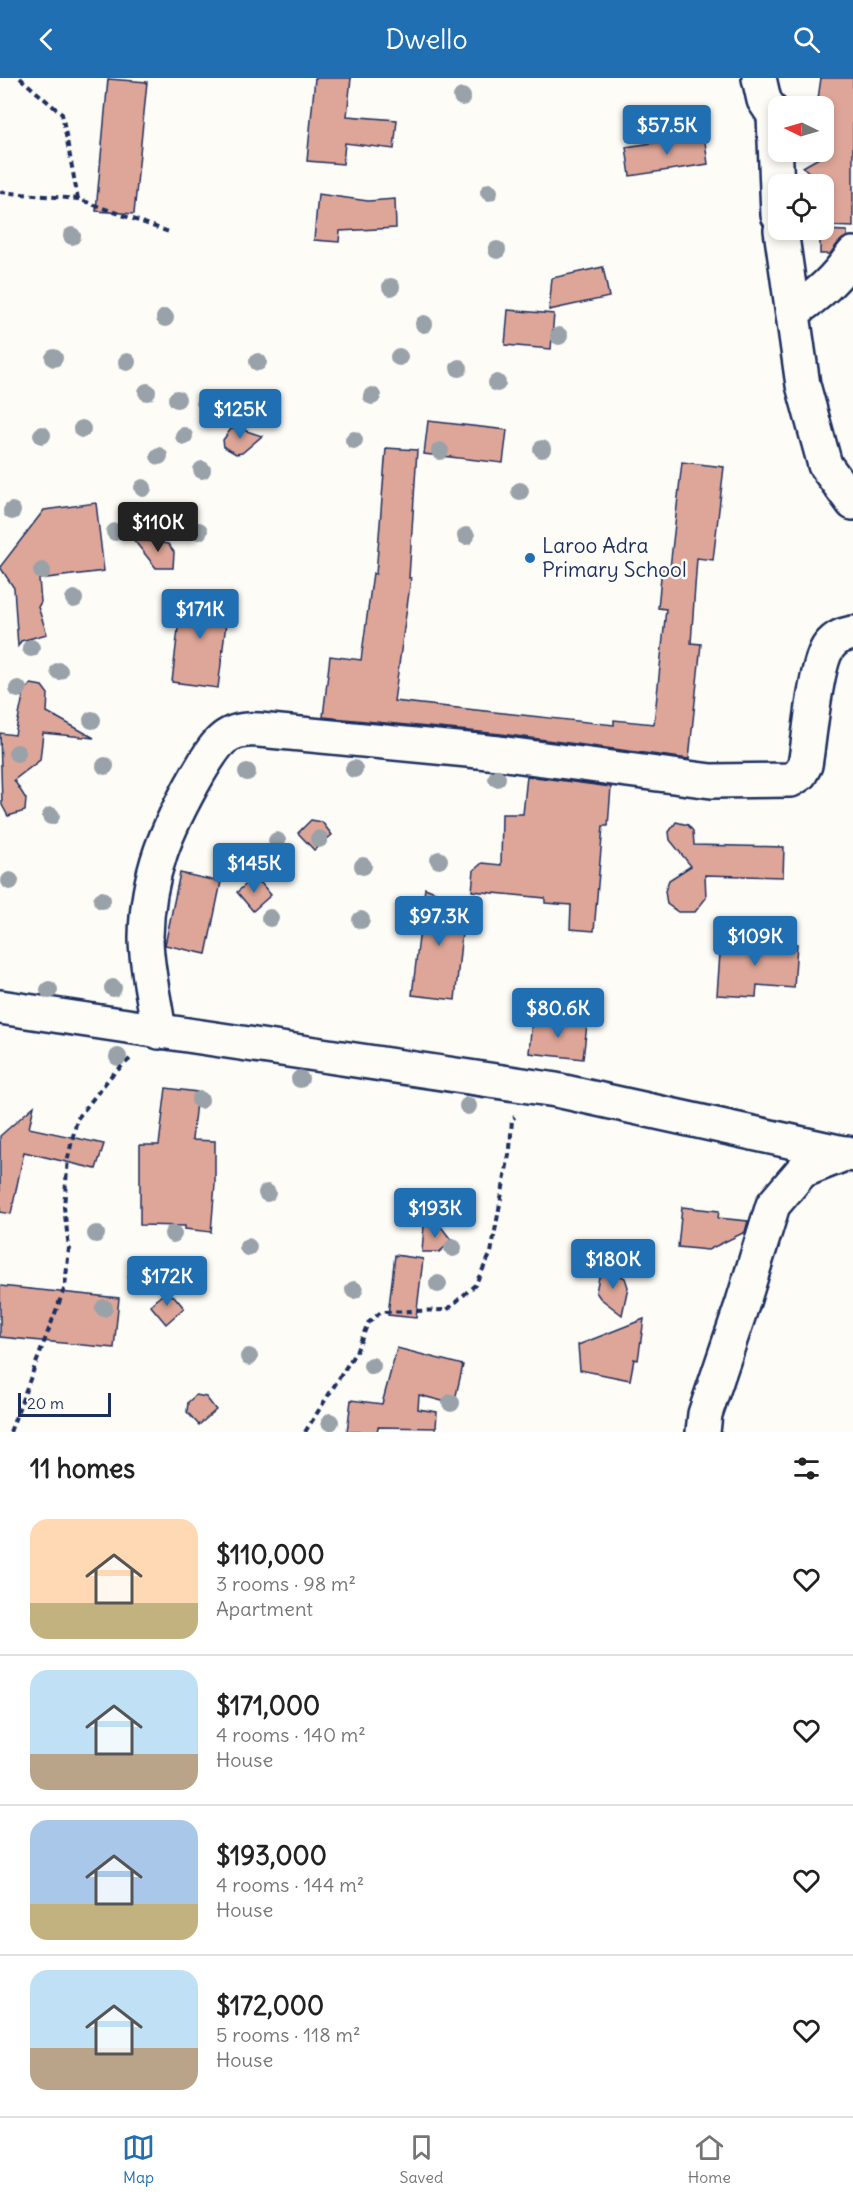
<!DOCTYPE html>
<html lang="en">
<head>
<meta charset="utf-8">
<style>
	:root { --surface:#fff; --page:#f2f2f2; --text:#222; --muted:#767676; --line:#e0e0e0; --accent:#1f6fb2 }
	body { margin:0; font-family:Delius,sans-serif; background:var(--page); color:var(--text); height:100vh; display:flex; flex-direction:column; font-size:22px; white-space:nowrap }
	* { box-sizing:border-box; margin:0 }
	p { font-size:20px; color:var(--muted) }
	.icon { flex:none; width:33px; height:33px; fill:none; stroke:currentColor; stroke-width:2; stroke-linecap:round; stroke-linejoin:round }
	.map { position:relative; height:1354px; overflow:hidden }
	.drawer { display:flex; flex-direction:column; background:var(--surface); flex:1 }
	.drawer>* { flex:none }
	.needle { width:39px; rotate:275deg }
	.buttons { position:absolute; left:768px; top:18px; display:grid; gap:12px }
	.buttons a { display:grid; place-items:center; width:66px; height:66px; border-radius:12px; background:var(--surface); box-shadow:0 3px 9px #0003; font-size:30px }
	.scale { position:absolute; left:18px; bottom:15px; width:93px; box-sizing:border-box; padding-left:6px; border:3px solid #1b2f5e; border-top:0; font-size:16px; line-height:21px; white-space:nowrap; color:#1b2f5e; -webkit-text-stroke:4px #fdfcf7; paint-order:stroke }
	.price { position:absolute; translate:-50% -51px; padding:0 14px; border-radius:6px; background:var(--accent); color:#fff; font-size:20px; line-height:39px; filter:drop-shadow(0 2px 3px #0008) }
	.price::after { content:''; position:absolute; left:50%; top:36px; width:18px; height:14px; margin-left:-9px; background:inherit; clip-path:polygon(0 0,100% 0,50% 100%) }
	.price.active { background:#222; color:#fff }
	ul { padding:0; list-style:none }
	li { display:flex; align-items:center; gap:18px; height:150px; padding:0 30px }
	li+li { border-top:2px solid var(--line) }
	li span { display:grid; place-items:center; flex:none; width:168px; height:120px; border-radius:18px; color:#555 }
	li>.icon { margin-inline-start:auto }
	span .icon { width:72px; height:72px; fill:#fffc; stroke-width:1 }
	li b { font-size:26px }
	h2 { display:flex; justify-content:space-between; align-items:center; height:72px; padding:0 30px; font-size:26px }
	header { display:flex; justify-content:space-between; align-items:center; height:78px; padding:0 30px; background:var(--accent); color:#fff; font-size:27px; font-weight:600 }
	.tab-bar { display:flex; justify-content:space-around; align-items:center; height:84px; border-top:2px solid var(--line); background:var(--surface); font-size:16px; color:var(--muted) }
	.tab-bar a { display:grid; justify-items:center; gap:3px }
	.tab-bar .active { color:var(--accent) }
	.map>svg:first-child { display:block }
	.building { fill:#dea698; stroke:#1b2f5e; stroke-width:1.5 }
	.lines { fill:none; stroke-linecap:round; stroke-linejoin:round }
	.minor-casing { stroke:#1b2f5e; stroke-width:38 }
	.tertiary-casing { stroke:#1b2f5e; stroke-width:38 }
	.path { stroke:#1b2f5e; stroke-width:4; stroke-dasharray:6 4.5; stroke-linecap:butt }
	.minor { stroke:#fdfcf7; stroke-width:33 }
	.tertiary { stroke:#fdfcf7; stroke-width:33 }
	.tree { fill:#99a2a9 }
	.poi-dot { fill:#1f6fb2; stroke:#fdfcf7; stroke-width:2 }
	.labels { text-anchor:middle; stroke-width:5; stroke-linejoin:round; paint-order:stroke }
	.poi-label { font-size:21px; fill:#1b2f5e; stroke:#fdfcf7; text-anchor:start }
</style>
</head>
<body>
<header><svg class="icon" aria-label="back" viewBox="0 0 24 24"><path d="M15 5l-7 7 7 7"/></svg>Dwello<svg class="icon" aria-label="search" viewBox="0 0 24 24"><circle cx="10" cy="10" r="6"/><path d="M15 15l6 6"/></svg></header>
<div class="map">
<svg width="853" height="1354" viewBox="0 0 853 1354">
	<rect width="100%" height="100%" fill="#fdfcf7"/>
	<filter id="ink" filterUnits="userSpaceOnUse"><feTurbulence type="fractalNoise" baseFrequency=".0167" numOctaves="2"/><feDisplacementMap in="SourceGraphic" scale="12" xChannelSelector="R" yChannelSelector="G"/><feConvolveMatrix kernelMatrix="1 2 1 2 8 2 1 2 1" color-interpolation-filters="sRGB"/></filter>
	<g filter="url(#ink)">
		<g class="building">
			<path d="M315 0H351L347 38 397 42 394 71 345 65 343 86 307 83Z"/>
			<path d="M821 0H853V149L828 148 829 112 803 89 824 77V28H817Z"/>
			<path d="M108 1 147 4 134 136 96 133Z"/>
			<path d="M704 57 708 86 630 98 626 69Z"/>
			<path d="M318 116 368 123 395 121 396 150 340 153 339 164 314 162Z"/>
			<path d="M820 152 847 153V159L838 165 830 176H820Z"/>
			<path d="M603 189 609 219 549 232 552 200Z"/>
			<path d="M508 232 554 236 551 271 505 267Z"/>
			<path d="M428 343 507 352 503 385 424 376Z"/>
			<path d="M237 350 262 358 242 375 236 376 224 369 223 362 231 351Z"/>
			<path d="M386 370 417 372 409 500H411L394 623 614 647V642L654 646 666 531 658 530 662 489 670 490 682 384 724 389 713 482 697 480 691 565 701 566 689 681 501 656 323 639 330 578 361 582 373 495 376 496Z"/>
			<path d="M96 425 104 493 39 501 41 524 38 529 47 556 21 563 18 568 14 510 0 489 44 432Z"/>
			<path d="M133 461 168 466 174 474 173 490H156Z"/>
			<path d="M182 515 229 521 218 610 172 604Z"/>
			<path d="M31 606 42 608 48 616 47 634 94 660 43 655 40 682 14 702 26 721 25 733 8 738 2 727 0 655 15 657 24 613Z"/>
			<path d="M527 698 611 709 608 748H603L594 853 570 851 571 827 545 825V820L472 813 474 792 482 785 501 787 502 736H523Z"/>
			<path d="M311 742 322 744 332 757 314 772 298 755Z"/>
			<path d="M676 744 688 747 693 753 694 767 784 769 783 799 705 797 706 820 695 834H678L667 826 665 813 669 802 691 788 670 762 669 754Z"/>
			<path d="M180 795 221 804 206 876 165 867Z"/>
			<path d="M250 803 261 805 271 817 253 833 237 814Z"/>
			<path d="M425 810 465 826 455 922 412 917Z"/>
			<path d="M721 862 797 866 794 910 757 907 756 919 717 917Z"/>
			<path d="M532 941 587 947 583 981 529 975Z"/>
			<path d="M166 1010 197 1014 192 1062 215 1063V1106L211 1154 185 1151V1148L140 1147V1067H159Z"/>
			<path d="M34 1028 29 1050 104 1066 96 1091 24 1074 11 1136 0 1134V1058Z"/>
			<path d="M682 1129 719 1133 718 1140 748 1143 745 1154 708 1172 678 1169Z"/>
			<path d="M424 1147 442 1150 452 1163 439 1174H422Z"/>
			<path d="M395 1177 423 1181 416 1240 388 1237Z"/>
			<path d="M611 1193 625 1200 628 1209 622 1237 600 1220 596 1214 599 1199Z"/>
			<path d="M0 1208 119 1220 114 1270 0 1259Z"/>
			<path d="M163 1216 174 1218 184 1230 166 1246 150 1227Z"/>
			<path d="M644 1241 638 1282 634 1281 630 1302 580 1292 578 1267Z"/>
			<path d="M397 1270 463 1287 454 1326 419 1317 418 1331 437 1334 436 1350 378 1349 377 1354H347L351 1322 382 1326Z"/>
			<path d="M196 1317 206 1319 216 1332 199 1347 187 1334 188 1324Z"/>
		</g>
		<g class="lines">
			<g class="minor-casing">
				<g id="minor">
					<path d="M759 0 764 22 774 37 778 137"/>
					<path d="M781 152 803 307 825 387 853 425"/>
					<path d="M793 234C818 217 836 201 853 176"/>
					<path d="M159 954C155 923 146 890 146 859 147 795 167 750 198 696 215 668 223 649 259 652L499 675 711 703 791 702 800 696 805 687C810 660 815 586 829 568 836 559 843 557 853 555"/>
					<path d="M703 1354 705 1336 743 1224 773 1127 802 1093 847 1075"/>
				</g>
			</g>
			<g class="tertiary-casing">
				<path id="tertiary" d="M0 929 556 1012 853 1077"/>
			</g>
			<g class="path">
				<path d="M20 0 62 36 78 121"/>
				<path d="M0 114 78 121 169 154"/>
				<path d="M10 1354 65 1209 69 1170 64 1129 68 1080 77 1041 111 998 130 981"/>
				<path d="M305 1354 357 1272 368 1245 381 1234 447 1232 475 1207 491 1175 510 1071 512 1041 515 1039"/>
			</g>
			<use href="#minor" class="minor"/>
			<use href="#tertiary" class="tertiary"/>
		</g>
		<g class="tree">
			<circle cx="462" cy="19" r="9"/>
			<circle cx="489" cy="114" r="9"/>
			<circle cx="72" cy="158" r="9"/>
			<circle cx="497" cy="172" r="9"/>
			<circle cx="391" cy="209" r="9"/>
			<circle cx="165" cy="240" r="9"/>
			<circle cx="424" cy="246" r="9"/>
			<circle cx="559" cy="258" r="9"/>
			<circle cx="399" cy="279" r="9"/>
			<circle cx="54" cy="280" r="9"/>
			<circle cx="127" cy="284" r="9"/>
			<circle cx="258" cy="284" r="9"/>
			<circle cx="459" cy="290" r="9"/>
			<circle cx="497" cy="305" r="9"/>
			<circle cx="147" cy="314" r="9"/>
			<circle cx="372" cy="318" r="9"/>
			<circle cx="177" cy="321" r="9"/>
			<circle cx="205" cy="324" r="9"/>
			<circle cx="82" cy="351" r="9"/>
			<circle cx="42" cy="357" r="9"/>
			<circle cx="184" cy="358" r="9"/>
			<circle cx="354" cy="362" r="9"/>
			<circle cx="542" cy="371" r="9"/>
			<circle cx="440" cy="373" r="9"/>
			<circle cx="159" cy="378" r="9"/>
			<circle cx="202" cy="392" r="9"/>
			<circle cx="143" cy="410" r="9"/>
			<circle cx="520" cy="413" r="9"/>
			<circle cx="12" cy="433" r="9"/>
			<circle cx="199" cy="453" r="9"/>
			<circle cx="115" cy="454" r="9"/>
			<circle cx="466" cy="458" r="9"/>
			<circle cx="42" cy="493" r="9"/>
			<circle cx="74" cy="521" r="9"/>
			<circle cx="31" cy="570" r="9"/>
			<circle cx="59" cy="593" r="9"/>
			<circle cx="18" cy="611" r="9"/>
			<circle cx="92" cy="642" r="9"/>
			<circle cx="17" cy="675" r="9"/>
			<circle cx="105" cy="688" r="9"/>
			<circle cx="354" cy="691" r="9"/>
			<circle cx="247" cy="694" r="9"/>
			<circle cx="497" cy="700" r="9"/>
			<circle cx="51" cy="738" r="9"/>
			<circle cx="319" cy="761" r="9"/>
			<circle cx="277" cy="763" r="9"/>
			<circle cx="439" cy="782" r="9"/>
			<circle cx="363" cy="788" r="9"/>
			<circle cx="10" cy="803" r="9"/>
			<circle cx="102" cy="822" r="9"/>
			<circle cx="466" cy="827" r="9"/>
			<circle cx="270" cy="840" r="9"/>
			<circle cx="361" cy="842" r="9"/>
			<circle cx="113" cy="910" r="9"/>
			<circle cx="49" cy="912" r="9"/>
			<circle cx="118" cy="979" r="9"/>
			<circle cx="300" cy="1001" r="9"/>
			<circle cx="200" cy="1022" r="9"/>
			<circle cx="468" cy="1028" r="9"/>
			<circle cx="267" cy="1115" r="9"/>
			<circle cx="96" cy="1156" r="9"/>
			<circle cx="173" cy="1156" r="9"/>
			<circle cx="248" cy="1169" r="9"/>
			<circle cx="453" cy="1170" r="9"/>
			<circle cx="136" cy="1200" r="9"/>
			<circle cx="438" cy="1206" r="9"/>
			<circle cx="354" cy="1212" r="9"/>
			<circle cx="104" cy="1230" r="9"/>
			<circle cx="249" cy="1279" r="9"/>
			<circle cx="372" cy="1288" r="9"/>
			<circle cx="451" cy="1325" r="9"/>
			<circle cx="330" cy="1344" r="9"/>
		</g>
	</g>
	<circle class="poi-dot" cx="530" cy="480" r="6"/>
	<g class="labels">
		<g class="poi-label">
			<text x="542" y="475">Laroo Adra<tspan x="542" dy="24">Primary School</tspan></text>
		</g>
	</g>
</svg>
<div class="buttons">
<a><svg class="needle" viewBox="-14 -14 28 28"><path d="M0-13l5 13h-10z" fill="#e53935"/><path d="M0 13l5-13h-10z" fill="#767676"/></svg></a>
<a><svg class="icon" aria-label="locate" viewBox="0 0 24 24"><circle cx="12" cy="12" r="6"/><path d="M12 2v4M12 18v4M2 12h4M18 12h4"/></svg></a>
</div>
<div class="scale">20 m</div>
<b class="price" style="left:667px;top:78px">$57.5K</b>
<b class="price" style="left:240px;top:362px">$125K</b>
<b class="price active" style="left:158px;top:475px">$110K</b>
<b class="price" style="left:200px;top:562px">$171K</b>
<b class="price" style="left:254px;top:816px">$145K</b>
<b class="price" style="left:439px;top:869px">$97.3K</b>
<b class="price" style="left:755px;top:889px">$109K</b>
<b class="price" style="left:558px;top:961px">$80.6K</b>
<b class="price" style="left:435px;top:1161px">$193K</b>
<b class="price" style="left:613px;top:1212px">$180K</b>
<b class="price" style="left:167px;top:1229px">$172K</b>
</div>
<section class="drawer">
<h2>11 homes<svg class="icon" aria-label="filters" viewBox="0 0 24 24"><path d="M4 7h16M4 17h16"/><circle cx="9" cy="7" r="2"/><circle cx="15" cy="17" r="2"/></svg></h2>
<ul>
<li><span style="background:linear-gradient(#ffd9b3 70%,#c2b280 0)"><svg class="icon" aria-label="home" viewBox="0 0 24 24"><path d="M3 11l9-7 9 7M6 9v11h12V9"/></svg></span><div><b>$110,000</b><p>3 rooms · 98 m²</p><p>Apartment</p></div><svg class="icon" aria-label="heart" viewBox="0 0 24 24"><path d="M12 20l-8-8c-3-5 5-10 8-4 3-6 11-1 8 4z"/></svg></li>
<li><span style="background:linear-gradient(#bfe0f5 70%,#b9a48a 0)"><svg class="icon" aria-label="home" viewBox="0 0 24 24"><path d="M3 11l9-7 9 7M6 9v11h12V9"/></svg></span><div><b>$171,000</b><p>4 rooms · 140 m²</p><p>House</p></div><svg class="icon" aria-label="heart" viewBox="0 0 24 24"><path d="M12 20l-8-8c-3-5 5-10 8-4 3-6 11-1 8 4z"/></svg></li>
<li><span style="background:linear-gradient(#a9c7e8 70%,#c2b280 0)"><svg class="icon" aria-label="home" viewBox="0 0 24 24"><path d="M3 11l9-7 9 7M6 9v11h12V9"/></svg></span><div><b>$193,000</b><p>4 rooms · 144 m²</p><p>House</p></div><svg class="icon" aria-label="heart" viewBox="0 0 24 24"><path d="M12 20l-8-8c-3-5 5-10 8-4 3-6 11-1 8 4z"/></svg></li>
<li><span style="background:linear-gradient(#bfe0f5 65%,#b9a48a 0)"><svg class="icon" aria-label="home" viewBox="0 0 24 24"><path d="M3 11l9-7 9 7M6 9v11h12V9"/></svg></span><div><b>$172,000</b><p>5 rooms · 118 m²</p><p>House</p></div><svg class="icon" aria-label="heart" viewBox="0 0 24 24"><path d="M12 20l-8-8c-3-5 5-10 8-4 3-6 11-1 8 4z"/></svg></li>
</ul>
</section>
<nav class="tab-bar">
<a class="active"><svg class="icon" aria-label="map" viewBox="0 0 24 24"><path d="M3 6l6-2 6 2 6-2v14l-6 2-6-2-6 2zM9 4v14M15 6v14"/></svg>Map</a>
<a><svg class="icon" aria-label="saved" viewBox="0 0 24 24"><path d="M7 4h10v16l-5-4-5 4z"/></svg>Saved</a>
<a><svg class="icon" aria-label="home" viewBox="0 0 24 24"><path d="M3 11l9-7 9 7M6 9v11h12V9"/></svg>Home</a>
</nav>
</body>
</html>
